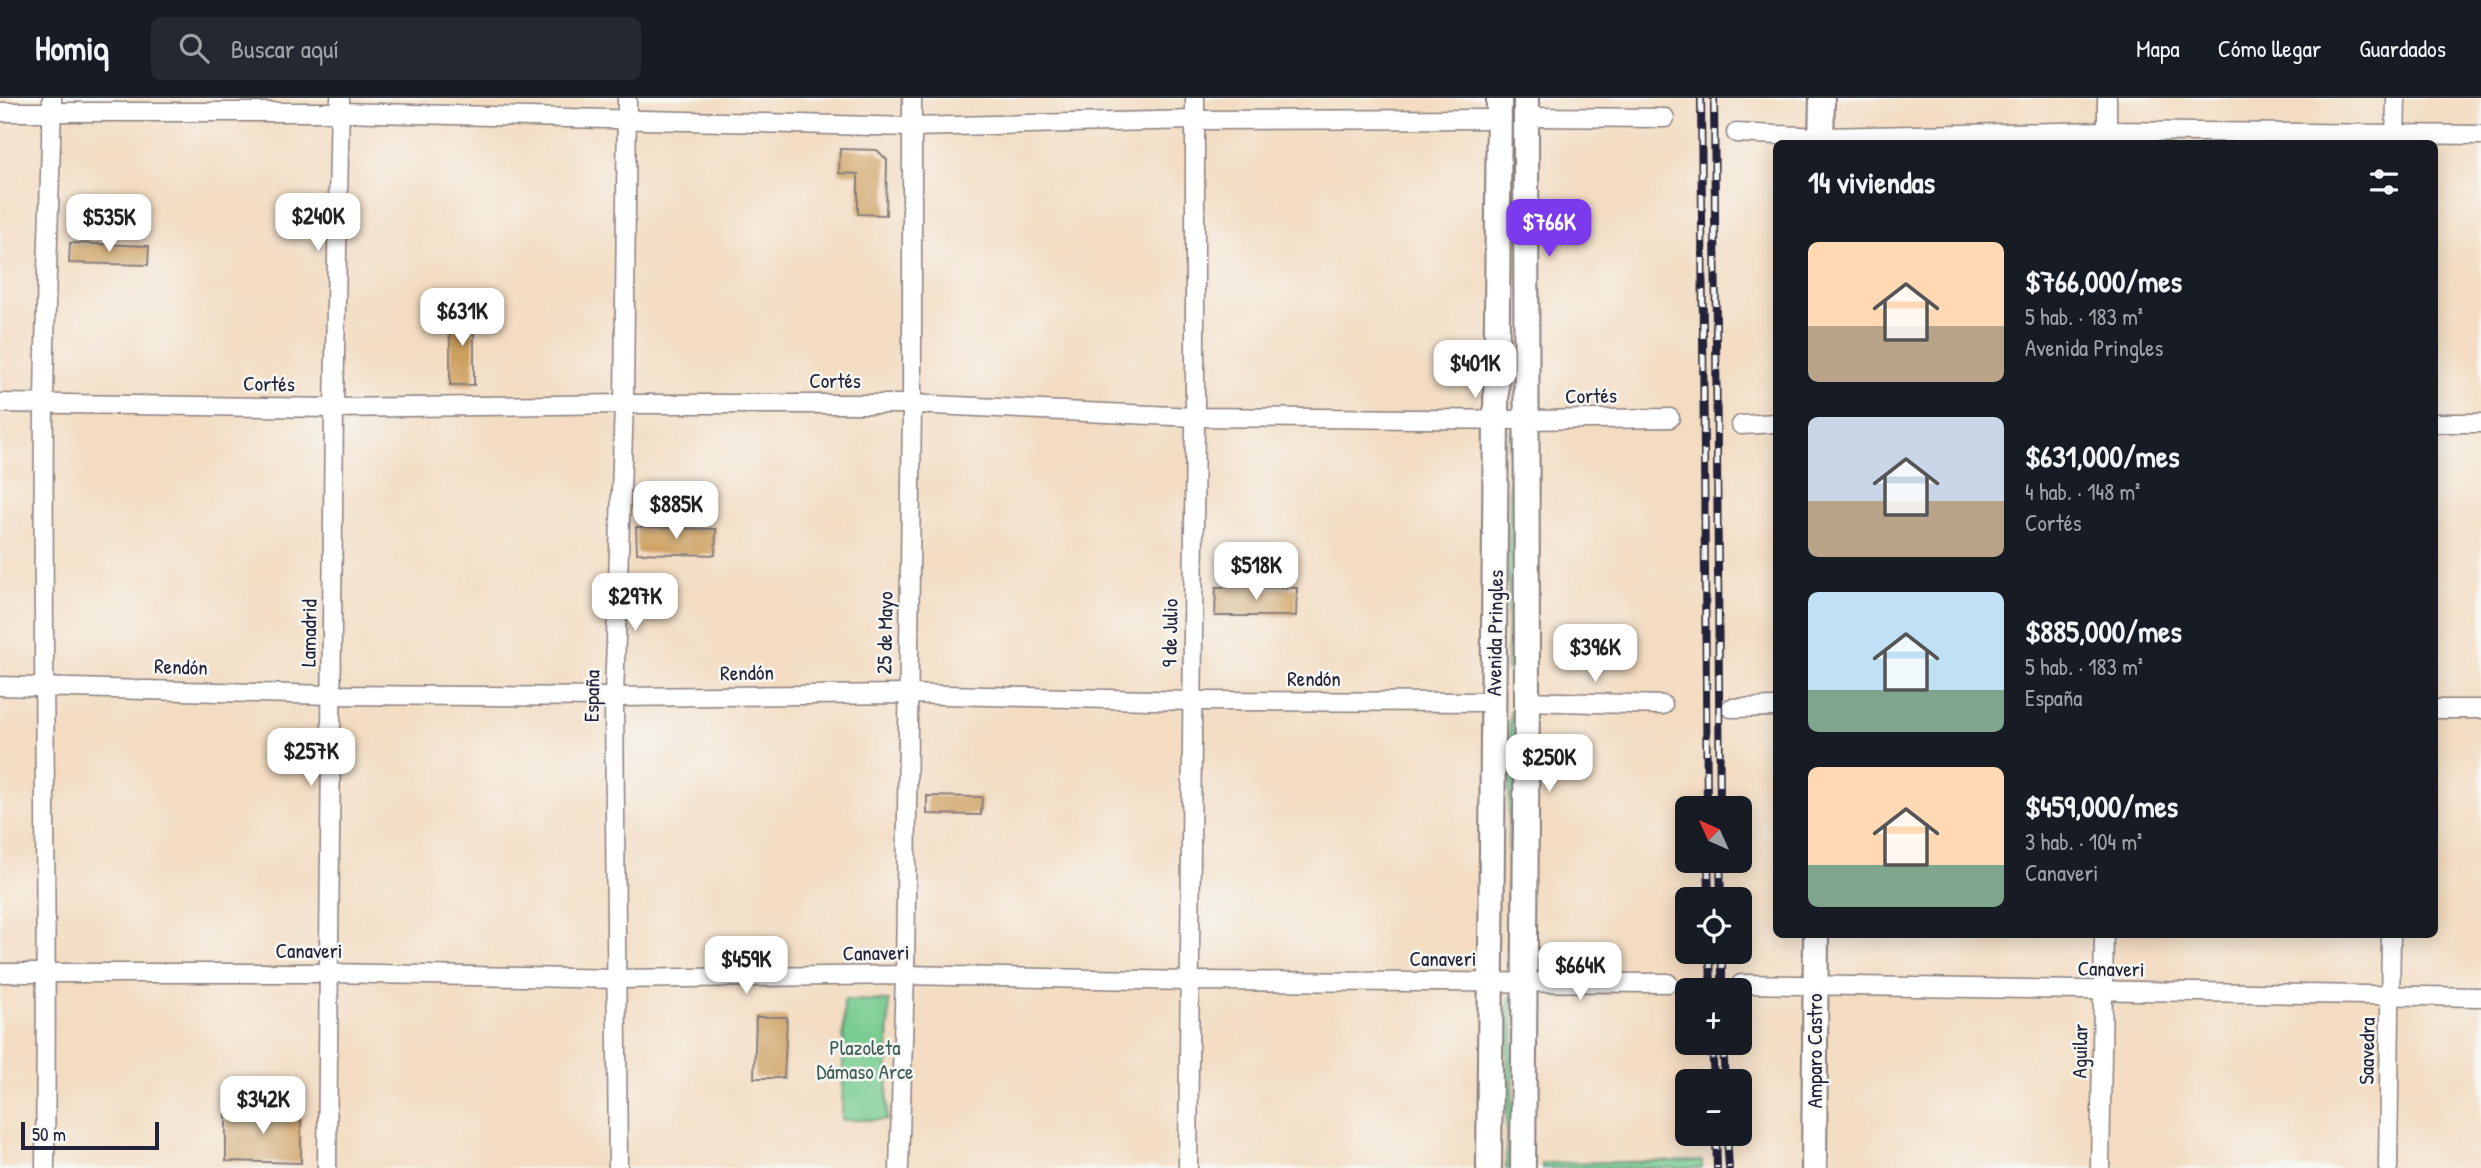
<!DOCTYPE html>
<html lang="es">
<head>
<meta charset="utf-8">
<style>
	:root { --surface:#171b24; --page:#242831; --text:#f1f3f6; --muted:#9ea1a6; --line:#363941; --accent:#7c3aed }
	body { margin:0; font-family:"Patrick Hand",sans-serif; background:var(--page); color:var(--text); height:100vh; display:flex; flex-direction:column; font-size:26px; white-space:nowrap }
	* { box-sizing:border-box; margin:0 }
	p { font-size:23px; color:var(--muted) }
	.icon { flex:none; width:38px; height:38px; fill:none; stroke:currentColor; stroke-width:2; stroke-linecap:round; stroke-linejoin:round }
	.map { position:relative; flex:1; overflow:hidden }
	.sheet { position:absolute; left:1773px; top:42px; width:665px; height:798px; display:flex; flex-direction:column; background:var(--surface); border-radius:10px; box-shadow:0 4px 18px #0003 }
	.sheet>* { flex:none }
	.needle { width:46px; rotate:315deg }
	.controls { position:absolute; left:1675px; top:698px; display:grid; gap:14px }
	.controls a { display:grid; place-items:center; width:77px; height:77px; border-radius:10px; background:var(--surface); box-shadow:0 4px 18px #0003; font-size:35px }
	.scale { position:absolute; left:21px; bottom:18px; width:138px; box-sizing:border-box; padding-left:7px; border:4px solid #22223b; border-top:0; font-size:19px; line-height:24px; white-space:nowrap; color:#22223b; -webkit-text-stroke:5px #f6f6f2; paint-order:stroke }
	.price { position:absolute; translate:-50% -60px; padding:0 16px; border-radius:14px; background:#fff; color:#222; font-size:23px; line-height:46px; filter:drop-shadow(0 2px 4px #0008) }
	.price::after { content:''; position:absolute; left:50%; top:42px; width:21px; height:16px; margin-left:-10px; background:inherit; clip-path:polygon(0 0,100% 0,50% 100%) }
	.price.current { background:var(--accent); color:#fff }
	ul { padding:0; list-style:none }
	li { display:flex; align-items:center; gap:21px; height:175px; padding:0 35px }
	li span { display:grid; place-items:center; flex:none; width:196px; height:140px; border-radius:10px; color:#555 }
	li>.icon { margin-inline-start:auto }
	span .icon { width:84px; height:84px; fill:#fffc; stroke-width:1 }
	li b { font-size:30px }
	h2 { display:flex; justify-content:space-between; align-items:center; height:84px; padding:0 35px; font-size:30px }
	header { display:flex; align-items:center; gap:42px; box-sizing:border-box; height:98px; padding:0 35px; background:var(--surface); border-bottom:2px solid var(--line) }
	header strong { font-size:33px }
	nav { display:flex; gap:38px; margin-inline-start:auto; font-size:24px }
	.search { width:490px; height:63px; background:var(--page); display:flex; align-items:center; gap:18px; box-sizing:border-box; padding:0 24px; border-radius:10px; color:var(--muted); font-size:26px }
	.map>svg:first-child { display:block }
	.green { fill:#78cc90; stroke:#4d7766; stroke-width:2 }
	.building { fill:#cea061 }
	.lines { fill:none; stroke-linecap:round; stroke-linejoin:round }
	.street-casing { stroke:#8a7f7e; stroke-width:21 }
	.secondary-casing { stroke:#8a7f7e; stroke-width:28 }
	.street { stroke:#fff; stroke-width:18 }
	.secondary { stroke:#fff; stroke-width:24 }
	.rail-casing { stroke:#22223b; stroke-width:8 }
	.rail { stroke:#f6f6f2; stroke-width:5; stroke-dasharray:16; stroke-linecap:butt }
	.labels { text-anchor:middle; stroke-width:5; stroke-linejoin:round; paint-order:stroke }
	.street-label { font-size:21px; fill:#22223b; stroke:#f6f6f2 }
	.park-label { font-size:21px; fill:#405e59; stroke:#f6f6f2 }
</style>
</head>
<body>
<header>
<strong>Homiq</strong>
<div class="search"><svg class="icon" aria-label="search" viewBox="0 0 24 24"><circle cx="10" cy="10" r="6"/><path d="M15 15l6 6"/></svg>Buscar aquí</div>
<nav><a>Mapa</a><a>Cómo llegar</a><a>Guardados</a></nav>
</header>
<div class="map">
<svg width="2481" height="1070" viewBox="0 0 2481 1070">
	<rect width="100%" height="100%" fill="#f6f6f2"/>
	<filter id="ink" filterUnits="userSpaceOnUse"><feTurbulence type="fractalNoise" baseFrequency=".0143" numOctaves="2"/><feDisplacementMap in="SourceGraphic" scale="14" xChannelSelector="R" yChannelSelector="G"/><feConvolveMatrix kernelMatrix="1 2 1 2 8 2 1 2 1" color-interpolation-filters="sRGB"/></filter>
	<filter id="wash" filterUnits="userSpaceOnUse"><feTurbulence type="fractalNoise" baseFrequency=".00686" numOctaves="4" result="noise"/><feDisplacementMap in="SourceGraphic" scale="28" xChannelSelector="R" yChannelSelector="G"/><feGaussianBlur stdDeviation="1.57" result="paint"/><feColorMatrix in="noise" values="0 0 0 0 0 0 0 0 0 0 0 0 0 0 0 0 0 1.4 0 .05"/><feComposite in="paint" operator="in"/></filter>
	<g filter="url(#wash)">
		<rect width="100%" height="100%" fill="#f3dcc1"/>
		<g class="green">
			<path d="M1511 39H1517L1514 279H1508Z"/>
			<path d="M1510 332H1516L1513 572H1507Z"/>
			<path d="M1510 613H1516L1514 853H1507Z"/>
			<path d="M1508 899H1514L1512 1070H1506Z"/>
			<path d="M844 902 889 903 887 1022H842Z"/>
			<path d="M1702 1063V1070H1542V1065Z"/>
		</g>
		<g id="blocks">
			<g class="building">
				<path d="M840 51 877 52 887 62 886 117 858 116V76L839 75Z"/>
				<path d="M70 145 149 148 148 167 69 165Z"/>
				<path d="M474 213V287H450V214Z"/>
				<path d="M636 429 716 431 715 457 637 455Z"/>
				<path d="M1216 489 1297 490 1296 518H1215Z"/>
				<path d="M927 698 982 699 981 717 927 716Z"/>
				<path d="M756 919H787L784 980H754Z"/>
				<path d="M226 1011 301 1013V1065L226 1063Z"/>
			</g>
		</g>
	</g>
	<g filter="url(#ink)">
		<use href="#blocks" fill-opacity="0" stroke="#8a7f7e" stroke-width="2"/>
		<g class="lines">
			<g class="street-casing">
				<g id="street">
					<path d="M0 14H340L911 29 1195 22 1499 21"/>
					<path d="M1526 19 1665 20"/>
					<path d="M1736 35 1821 39 2107 33 2481 37"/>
					<path d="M2107 46V0"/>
					<path d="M2395 46 2396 0"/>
					<path d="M0 305 334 310 624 306H912L1195 319 1525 322 1670 320"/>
					<path d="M2434 325H2481"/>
					<path d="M1741 327 1776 325"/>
					<path d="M0 588 331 597 614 599 907 596 1191 603 1494 604"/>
					<path d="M1527 603 1663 607"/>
					<path d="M1731 610 1776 609"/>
					<path d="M2434 611H2481"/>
					<path d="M0 875H330L618 881 905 877 1189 883 1668 885"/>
					<path d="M1741 886 2481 899"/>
					<path d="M45 1070C48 815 42 561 44 306 45 204 50 102 52 0"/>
					<path d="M327 1070 334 310 340 0"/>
					<path d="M618 1070 614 599 624 306 627 0"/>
					<path d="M899 1070 905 877 912 306V0"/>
					<path d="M1188 1070 1195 319V0"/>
					<path d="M2100 1070 2104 836"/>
					<path d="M2388 1070 2391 836"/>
				</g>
			</g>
			<g class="secondary-casing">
				<g id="secondary">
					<path d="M1821 46 1822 0"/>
					<path d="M1489 1070 1499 0"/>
					<path d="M1523 1070 1527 603 1526 0"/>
					<path d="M1814 1070 1816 836"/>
				</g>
			</g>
			<use href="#street" class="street"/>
			<use href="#secondary" class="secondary"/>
			<g class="rail-casing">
				<g id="rail">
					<path d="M1701 0 1707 710"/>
					<path d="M1714 0 1720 710"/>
					<path d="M1708 763 1709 802"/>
					<path d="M1720 763 1721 802"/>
					<path d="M1710 854 1711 892"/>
					<path d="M1722 854V892"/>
					<path d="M1712 945 1714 984"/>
					<path d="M1723 945 1725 984"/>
					<path d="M1716 1036 1717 1070"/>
					<path d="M1727 1036 1729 1070"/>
				</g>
			</g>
			<use href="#rail" class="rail"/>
		</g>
	</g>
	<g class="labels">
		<g class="street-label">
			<text x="835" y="290">Cortés</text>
			<text transform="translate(269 286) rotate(1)" y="7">Cortés</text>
			<text transform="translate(1591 298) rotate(-1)" y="7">Cortés</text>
			<text transform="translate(309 535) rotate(-89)" y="7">Lamadrid</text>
			<text transform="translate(885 535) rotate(-89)" y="7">25 de Mayo</text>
			<text transform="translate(1170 535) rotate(-89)" y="7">9 de Julio</text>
			<text transform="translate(1495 535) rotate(-89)" y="7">Avenida Pringles</text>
			<text transform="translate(181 569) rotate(2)" y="7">Rendón</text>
			<text transform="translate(747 575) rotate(-1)" y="7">Rendón</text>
			<text x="1314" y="588">Rendón</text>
			<text transform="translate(592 598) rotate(-89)" y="7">España</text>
			<text x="309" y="860">Canaveri</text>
			<text transform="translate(876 855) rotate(-1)" y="7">Canaveri</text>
			<text x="1443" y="868">Canaveri</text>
			<text transform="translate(2111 871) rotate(1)" y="7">Canaveri</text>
			<text transform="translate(1815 953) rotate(-90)" y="7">Amparo Castro</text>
			<text transform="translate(2080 953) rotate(-89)" y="7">Aguilar</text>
			<text transform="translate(2367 953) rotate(-89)" y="7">Saavedra</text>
		</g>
		<g class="park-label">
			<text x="865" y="957">Plazoleta<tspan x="865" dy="24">Dámaso Arce</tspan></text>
		</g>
	</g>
</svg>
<div class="controls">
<a><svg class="needle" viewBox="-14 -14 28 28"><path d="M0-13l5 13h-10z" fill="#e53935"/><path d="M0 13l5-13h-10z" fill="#9ea1a6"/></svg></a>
<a><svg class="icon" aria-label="locate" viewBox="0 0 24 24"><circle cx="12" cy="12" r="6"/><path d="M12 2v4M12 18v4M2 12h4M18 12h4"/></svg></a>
<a>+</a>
<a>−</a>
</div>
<div class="scale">50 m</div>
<b class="price" style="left:318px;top:155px">$240K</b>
<b class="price" style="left:109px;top:156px">$535K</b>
<b class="price current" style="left:1549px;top:161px">$766K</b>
<b class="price" style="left:462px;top:250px">$631K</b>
<b class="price" style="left:1475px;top:302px">$401K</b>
<b class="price" style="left:676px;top:443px">$885K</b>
<b class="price" style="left:1256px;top:504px">$518K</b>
<b class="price" style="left:635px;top:535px">$297K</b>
<b class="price" style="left:1595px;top:586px">$396K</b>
<b class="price" style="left:311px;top:690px">$257K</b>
<b class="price" style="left:1549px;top:696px">$250K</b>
<b class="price" style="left:746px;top:898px">$459K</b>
<b class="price" style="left:1580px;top:904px">$664K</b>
<b class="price" style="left:263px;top:1038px">$342K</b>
<section class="sheet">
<h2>14 viviendas<svg class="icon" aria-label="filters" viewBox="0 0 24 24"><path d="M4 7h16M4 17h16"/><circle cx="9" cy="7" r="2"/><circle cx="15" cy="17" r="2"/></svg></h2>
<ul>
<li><span style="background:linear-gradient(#ffd9b3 60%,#b9a48a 0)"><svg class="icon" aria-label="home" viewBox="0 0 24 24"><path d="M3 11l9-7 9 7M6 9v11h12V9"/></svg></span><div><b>$766,000/mes</b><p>5 hab. · 183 m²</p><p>Avenida Pringles</p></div></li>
<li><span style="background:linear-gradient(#c9d6e8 60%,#b9a48a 0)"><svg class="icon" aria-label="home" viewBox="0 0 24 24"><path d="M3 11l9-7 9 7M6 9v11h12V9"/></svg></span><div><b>$631,000/mes</b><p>4 hab. · 148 m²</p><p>Cortés</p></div></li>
<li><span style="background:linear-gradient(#bfe0f5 70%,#7fa58c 0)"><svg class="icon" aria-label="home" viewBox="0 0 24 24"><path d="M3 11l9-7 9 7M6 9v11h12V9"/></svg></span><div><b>$885,000/mes</b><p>5 hab. · 183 m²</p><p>España</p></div></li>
<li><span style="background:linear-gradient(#ffd9b3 70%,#7fa58c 0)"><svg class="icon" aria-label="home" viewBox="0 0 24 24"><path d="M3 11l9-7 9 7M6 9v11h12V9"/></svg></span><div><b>$459,000/mes</b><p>3 hab. · 104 m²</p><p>Canaveri</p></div></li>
</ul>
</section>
</div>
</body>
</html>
